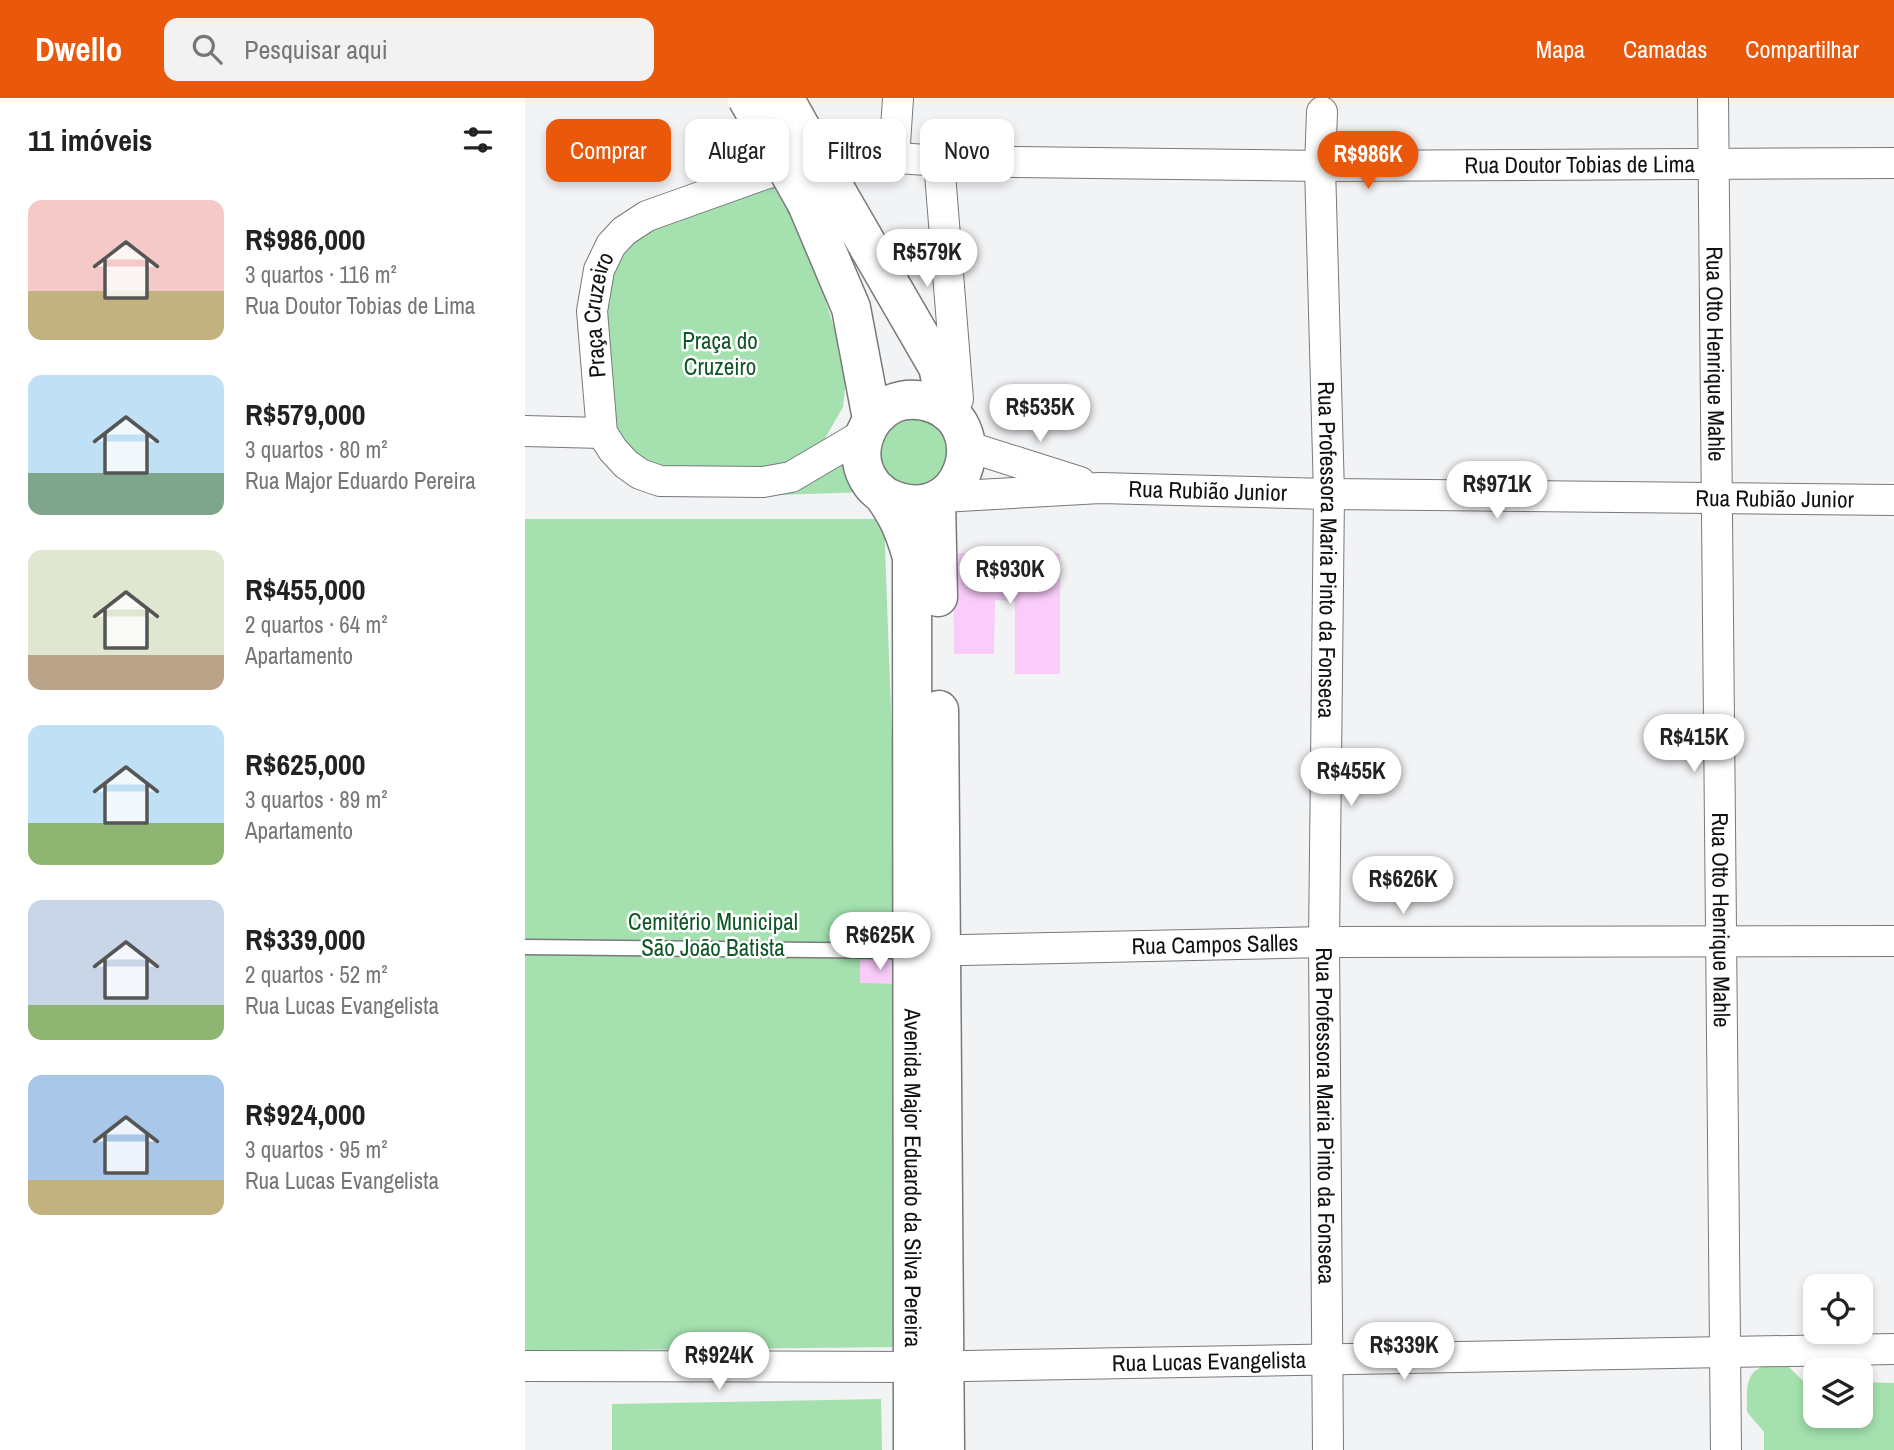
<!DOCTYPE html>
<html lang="pt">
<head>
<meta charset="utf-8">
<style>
	:root { --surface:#fff; --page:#f2f2f2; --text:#222; --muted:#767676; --accent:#ea580c }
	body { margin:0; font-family:"Archivo Narrow",sans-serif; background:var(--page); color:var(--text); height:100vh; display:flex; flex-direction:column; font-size:26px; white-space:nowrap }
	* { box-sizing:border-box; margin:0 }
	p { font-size:23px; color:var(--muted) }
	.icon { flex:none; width:38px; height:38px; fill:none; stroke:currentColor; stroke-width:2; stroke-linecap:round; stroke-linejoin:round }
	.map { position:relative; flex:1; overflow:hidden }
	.sheet { display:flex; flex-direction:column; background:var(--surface); width:525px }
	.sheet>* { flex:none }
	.banner { position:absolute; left:21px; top:21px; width:665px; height:63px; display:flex; gap:14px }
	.fabs { position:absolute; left:1278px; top:1176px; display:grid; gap:14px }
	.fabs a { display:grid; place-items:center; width:70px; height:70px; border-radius:14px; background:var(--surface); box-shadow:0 4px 10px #0003; font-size:35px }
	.price { position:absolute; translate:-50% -60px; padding:0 16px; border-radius:24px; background:#fff; color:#222; font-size:23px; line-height:46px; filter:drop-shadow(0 2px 4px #0008) }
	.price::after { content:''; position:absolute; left:50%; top:42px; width:21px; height:16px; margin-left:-10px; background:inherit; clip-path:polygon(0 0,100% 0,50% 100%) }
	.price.on { background:var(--accent); color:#fff }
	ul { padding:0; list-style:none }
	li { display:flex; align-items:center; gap:21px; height:175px; padding:0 28px }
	li span { display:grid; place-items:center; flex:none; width:196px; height:140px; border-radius:14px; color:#555 }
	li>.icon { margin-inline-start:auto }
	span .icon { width:84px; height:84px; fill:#fffc; stroke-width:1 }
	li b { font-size:30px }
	h2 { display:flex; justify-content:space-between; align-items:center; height:84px; padding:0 28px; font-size:30px }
	.chip { padding:0 24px; border-radius:14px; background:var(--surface); box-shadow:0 4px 10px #0003; font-size:24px; line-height:63px }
	.chip.on { background:var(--accent); color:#fff }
	header { display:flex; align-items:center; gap:42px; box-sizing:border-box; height:98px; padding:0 35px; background:var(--accent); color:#fff }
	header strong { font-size:33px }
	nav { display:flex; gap:38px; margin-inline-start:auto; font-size:24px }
	.search { width:490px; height:63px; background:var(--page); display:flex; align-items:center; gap:18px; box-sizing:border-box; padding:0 24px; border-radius:14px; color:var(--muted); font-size:26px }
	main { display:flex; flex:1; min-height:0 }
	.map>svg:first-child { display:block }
	.green { fill:#a4e1ae }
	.building { fill:#faccfa }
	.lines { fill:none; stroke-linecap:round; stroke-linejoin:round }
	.service-casing { stroke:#77797b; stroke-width:17 }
	.minor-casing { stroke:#77797b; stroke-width:32 }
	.secondary-casing { stroke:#77797b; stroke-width:41 }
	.service { stroke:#fff; stroke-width:14 }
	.minor { stroke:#fff; stroke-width:30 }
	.secondary { stroke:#fff; stroke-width:38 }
	.secondary-bridge-casing { stroke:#77797b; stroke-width:41; stroke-linecap:butt }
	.secondary-bridge { stroke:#fff; stroke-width:38 }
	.labels { text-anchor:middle; stroke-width:5; stroke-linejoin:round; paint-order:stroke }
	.street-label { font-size:23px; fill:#101112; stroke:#fff }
	.park-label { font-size:23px; fill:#105626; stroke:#fff }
</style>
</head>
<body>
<header>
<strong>Dwello</strong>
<div class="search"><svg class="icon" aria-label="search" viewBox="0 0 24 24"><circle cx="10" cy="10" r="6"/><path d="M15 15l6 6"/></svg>Pesquisar aqui</div>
<nav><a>Mapa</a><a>Camadas</a><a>Compartilhar</a></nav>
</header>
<main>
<section class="sheet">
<h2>11 imóveis<svg class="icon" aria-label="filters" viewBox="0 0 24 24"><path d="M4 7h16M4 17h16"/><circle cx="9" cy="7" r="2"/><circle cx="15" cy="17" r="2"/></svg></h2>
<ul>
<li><span style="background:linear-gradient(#f6c9c9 65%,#c2b280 0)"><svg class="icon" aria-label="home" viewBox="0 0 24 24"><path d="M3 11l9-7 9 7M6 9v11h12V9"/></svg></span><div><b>R$986,000</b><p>3 quartos · 116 m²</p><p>Rua Doutor Tobias de Lima</p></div></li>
<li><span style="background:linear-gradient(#bfe0f5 70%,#7fa58c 0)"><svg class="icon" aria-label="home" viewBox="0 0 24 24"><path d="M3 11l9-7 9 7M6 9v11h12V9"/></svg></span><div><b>R$579,000</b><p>3 quartos · 80 m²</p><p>Rua Major Eduardo Pereira</p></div></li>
<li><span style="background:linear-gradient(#dfe7d0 75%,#b9a48a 0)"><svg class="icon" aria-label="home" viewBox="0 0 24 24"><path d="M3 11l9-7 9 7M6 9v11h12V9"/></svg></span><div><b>R$455,000</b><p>2 quartos · 64 m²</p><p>Apartamento</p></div></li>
<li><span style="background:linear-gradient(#bfe0f5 70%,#8fb573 0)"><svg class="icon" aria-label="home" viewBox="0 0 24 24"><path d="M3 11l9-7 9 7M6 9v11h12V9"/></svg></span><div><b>R$625,000</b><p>3 quartos · 89 m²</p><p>Apartamento</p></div></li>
<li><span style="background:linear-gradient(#c9d6e8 75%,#8fb573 0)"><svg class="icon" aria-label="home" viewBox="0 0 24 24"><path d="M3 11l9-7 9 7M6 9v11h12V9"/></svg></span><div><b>R$339,000</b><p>2 quartos · 52 m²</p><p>Rua Lucas Evangelista</p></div></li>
<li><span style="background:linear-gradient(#a9c7e8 75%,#c2b280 0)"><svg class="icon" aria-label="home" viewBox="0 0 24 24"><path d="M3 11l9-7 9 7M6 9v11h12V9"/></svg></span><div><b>R$924,000</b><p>3 quartos · 95 m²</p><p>Rua Lucas Evangelista</p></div></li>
</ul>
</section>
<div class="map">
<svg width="1369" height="1352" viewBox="0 0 1369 1352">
	<rect width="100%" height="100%" fill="#f2f3f5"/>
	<g class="green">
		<path d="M247 86 270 123 291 172 307 223 322 271 318 309 299 342 290 351 274 363 238 375 124 368 84 326 75 221 91 162 122 131Z"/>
		<path d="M376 310 426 330 424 383 360 390 346 338Z"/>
		<path d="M324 361 343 394 253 397 261 391Z"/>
		<path d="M0 421H359L375 862V1249L0 1253Z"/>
		<path d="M1241 1268 1264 1269 1279 1284H1290V1318H1335V1284L1369 1285V1352H1239V1334L1222 1314C1222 1295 1219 1272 1241 1268Z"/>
		<path d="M356 1301 357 1352H87V1306Z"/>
	</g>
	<g class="building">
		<path d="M428 455H535V576H490V503L470 502 469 556H429Z"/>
		<path d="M335 862H375L376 886 335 885Z"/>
	</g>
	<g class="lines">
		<g class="service-casing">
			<path id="service" d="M0 849 387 853"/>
		</g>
		<g class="minor-casing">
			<g id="minor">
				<path id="s1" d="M1188 0 1201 1352"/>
				<path id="s2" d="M797 14 795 68 804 396 799 844 803 1352"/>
				<path d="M369 61 373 0"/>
				<path d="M414 63 433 301"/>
				<path d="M0 333 77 335"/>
				<path id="s3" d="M339 336 266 379 238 384 135 383 115 376 101 366 88 352 77 335 67 213 74 172 86 147 99 133 122 118 240 76 320 56 414 63 795 68 1369 65"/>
				<path d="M441 348 555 384"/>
				<path id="s4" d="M417 399 575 390 804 396 1369 402"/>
				<path id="s5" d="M396 853 799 844 1369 843"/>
				<path id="s6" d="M0 1268 388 1269 1369 1251"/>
			</g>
		</g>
		<g class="secondary-casing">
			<g id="secondary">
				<path d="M313 96 413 269 423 314"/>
				<path d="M282 106 326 210 347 321"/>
				<path id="s7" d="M359 398C439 439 475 320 400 303 390 301 379 301 369 305 339 319 326 358 346 385 349 390 354 393 358 397 363 403 368 412 372 419 379 432 383 445 387 459L388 1352"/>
				<path d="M411 403 413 499"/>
				<path d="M414 612 420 1352"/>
			</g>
		</g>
		<use href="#service" class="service"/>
		<use href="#minor" class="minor"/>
		<use href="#secondary" class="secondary"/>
		<g class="secondary-bridge-casing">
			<g id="secondary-bridge">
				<path d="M222 0 282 106"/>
				<path d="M259 0 313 96"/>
			</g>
		</g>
		<use href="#secondary-bridge" class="secondary-bridge"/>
	</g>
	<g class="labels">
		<g class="street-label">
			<text dy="8" stroke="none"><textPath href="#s3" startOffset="1475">Rua Doutor Tobias de Lima</textPath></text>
			<text dy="8" stroke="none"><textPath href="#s3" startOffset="413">Praça Cruzeiro</textPath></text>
			<text dy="8" stroke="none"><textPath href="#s1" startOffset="256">Rua Otto Henrique Mahle</textPath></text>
			<text dy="8" stroke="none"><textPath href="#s4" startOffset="266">Rua Rubião Junior</textPath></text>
			<text dy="8" stroke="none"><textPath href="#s4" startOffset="833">Rua Rubião Junior</textPath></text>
			<text dy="8" stroke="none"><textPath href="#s2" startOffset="438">Rua Professora Maria Pinto da Fonseca</textPath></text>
			<text dy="8" stroke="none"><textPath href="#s1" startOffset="822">Rua Otto Henrique Mahle</textPath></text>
			<text dy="8" stroke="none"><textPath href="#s5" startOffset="294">Rua Campos Salles</textPath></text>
			<text dy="8" stroke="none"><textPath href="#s2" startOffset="1004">Rua Professora Maria Pinto da Fonseca</textPath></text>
			<text dy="8" stroke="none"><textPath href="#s7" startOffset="1018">Avenida Major Eduardo da Silva Pereira</textPath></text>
			<text dy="8" stroke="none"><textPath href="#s6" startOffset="684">Rua Lucas Evangelista</textPath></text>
		</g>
		<g class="park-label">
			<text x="195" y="251">Praça do<tspan x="195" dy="26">Cruzeiro</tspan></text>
			<text x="188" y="832">Cemitério Municipal<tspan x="188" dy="26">São João Batista</tspan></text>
		</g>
	</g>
</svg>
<div class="fabs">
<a><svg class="icon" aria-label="locate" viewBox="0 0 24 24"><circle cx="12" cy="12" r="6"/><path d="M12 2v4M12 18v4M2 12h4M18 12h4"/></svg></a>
<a><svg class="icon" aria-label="layers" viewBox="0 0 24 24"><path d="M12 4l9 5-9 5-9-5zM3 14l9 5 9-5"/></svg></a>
</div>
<b class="price on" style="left:843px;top:93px">R$986K</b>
<b class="price" style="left:402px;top:191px">R$579K</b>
<b class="price" style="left:515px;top:346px">R$535K</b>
<b class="price" style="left:972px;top:423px">R$971K</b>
<b class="price" style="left:485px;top:508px">R$930K</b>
<b class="price" style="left:1169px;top:676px">R$415K</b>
<b class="price" style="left:826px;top:710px">R$455K</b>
<b class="price" style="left:878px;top:818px">R$626K</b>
<b class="price" style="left:355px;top:874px">R$625K</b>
<b class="price" style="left:879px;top:1284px">R$339K</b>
<b class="price" style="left:194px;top:1294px">R$924K</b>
<div class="banner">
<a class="chip on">Comprar</a>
<a class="chip">Alugar</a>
<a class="chip">Filtros</a>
<a class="chip">Novo</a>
</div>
</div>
</main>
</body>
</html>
